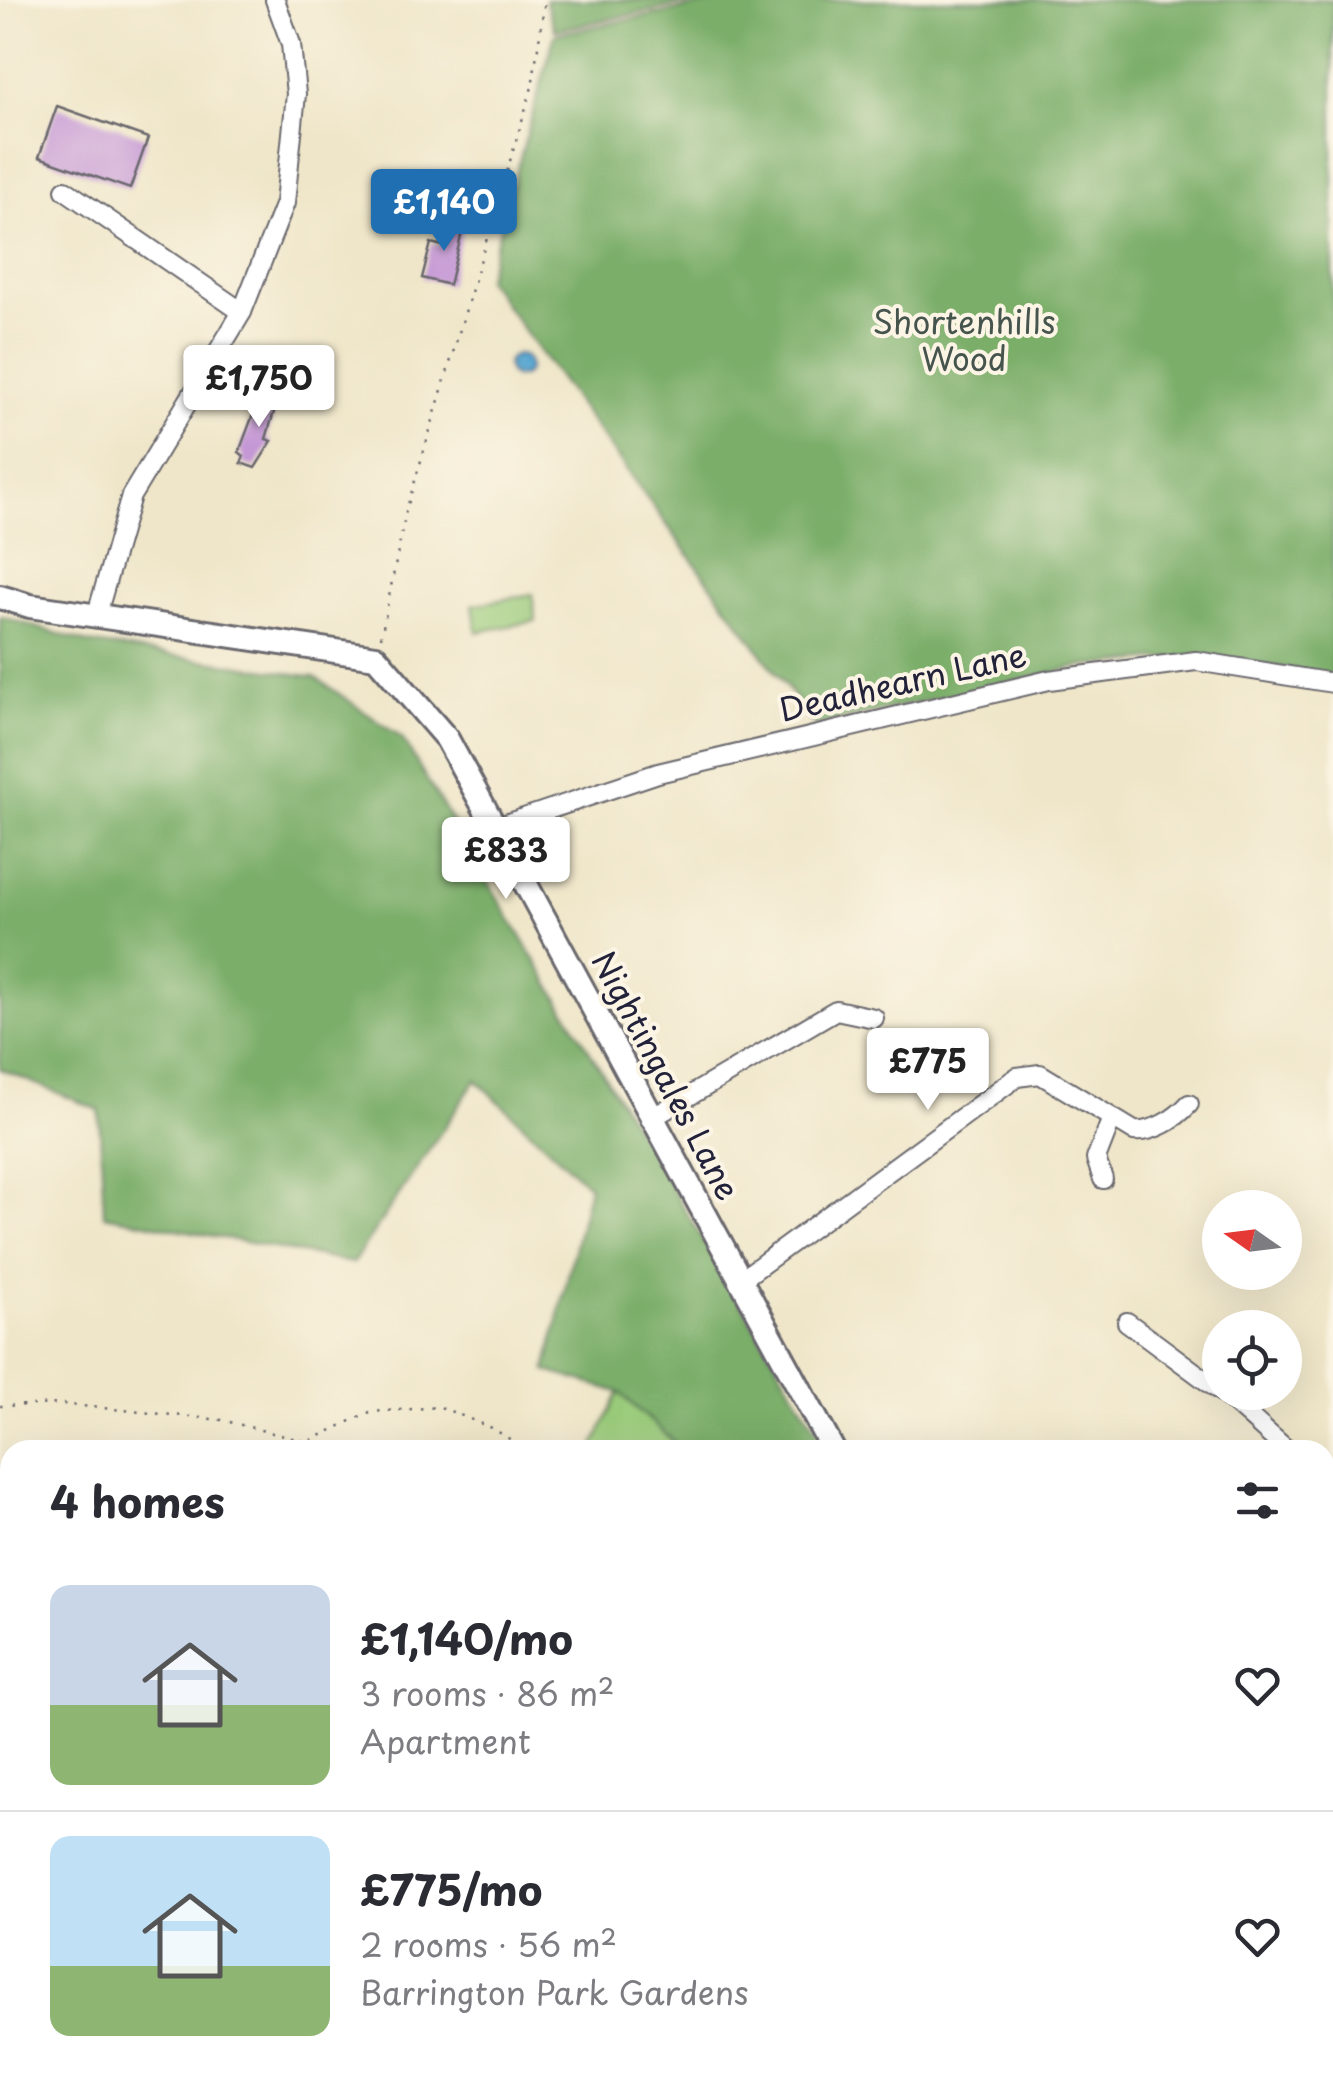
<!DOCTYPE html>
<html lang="en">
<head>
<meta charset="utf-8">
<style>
	:root { --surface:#fff; --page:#f7f7f7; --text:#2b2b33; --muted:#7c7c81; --line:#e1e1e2; --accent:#1f6fb2 }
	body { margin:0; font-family:"Playpen Sans",sans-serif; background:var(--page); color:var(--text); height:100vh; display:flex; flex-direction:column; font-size:38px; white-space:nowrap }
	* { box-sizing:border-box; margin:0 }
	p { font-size:32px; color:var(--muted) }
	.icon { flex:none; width:55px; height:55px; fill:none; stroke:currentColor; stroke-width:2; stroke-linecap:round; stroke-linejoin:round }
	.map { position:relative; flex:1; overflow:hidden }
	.details { position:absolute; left:0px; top:1440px; width:1335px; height:642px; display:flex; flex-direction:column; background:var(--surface); border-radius:30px 30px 0 0; box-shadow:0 10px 40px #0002 }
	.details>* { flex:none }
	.needle { width:65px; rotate:284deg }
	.fabs { position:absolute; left:1202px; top:1190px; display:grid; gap:20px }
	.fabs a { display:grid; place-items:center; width:100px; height:100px; border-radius:50%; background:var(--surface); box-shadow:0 10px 40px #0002; font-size:50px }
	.price { position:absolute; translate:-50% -85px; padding:0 22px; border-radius:10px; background:#fff; color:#222; font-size:32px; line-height:65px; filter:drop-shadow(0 2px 5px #0008) }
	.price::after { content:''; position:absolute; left:50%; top:60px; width:30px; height:22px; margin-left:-15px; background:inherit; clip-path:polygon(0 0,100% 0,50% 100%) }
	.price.on { background:var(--accent); color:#fff }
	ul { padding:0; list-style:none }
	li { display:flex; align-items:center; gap:30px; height:250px; padding:0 50px }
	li+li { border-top:2px solid var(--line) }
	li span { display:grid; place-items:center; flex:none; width:280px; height:200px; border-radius:20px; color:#555 }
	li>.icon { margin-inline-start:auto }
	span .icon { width:120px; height:120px; fill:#fffc; stroke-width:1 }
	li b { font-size:42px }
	h2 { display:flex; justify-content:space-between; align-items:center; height:120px; padding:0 50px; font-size:42px }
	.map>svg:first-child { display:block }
	.green { fill:#99ca79; stroke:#5e765a; stroke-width:2.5 }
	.forest { fill:#7aae69; stroke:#4e6852; stroke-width:2.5 }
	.water { fill:#56a6d0; stroke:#3c6486; stroke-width:2.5 }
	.building { fill:#c497d5 }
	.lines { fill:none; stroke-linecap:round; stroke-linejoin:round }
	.minor-casing { stroke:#6a676d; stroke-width:22 }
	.major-casing { stroke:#6a676d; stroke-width:28 }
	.path { stroke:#6a676d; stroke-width:2.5; stroke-dasharray:2.5 8; stroke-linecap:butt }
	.minor { stroke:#fff; stroke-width:18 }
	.major { stroke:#fff; stroke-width:22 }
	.labels { text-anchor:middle; stroke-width:8; stroke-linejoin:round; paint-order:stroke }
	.park-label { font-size:32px; fill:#46544e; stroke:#fcf5e5 }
	.street-label { font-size:32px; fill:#22223b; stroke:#fcf5e5 }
</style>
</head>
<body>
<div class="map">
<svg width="1333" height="2081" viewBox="0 0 1333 2081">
	<rect width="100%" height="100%" fill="#fcf5e5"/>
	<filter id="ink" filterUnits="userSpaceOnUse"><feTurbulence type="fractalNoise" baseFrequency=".01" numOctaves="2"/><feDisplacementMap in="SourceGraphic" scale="20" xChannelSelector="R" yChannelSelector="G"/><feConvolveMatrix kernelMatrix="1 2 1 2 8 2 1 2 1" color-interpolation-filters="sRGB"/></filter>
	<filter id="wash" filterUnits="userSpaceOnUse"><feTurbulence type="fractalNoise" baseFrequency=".0048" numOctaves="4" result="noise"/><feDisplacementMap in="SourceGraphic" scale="40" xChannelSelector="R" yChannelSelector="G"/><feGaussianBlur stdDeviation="2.25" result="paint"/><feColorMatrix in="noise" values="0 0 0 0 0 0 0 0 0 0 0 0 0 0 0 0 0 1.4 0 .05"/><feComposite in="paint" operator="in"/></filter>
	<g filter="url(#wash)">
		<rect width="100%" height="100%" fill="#efe6c9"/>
		<g class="green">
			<path d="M532 594 536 621 477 632 473 605Z"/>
			<path d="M619 1392 683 1450H592Z"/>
			<path d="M432 2073V2072L710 2073 679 2081H422Z"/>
		</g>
		<g class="forest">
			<path d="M545 0H705L555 30Z"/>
			<path d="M728 0H1333V676L1201 655 1079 667 815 726 486 279 555 34Z"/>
			<path d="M0 616 88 643 315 677 402 738 829 1450H683L619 1392 546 1371 589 1186 476 1080 353 1263 104 1215 99 1110 0 1069Z"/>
			<path d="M762 2072H1209L1214 2081H747Z"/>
		</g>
		<circle class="water" cx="518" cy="366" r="11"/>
		<g id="blocks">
			<g class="building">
				<path d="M57 106 148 138 130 189 39 157Z"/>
				<path d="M450 217 465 220 449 285 422 278 431 243 443 246Z"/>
				<path d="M263 388 279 395 266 439 272 441 255 468 241 463 244 456 239 452Z"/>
			</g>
		</g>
	</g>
	<g filter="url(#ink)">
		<use href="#blocks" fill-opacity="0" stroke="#6a676d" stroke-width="2.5"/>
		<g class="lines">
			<g class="minor-casing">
				<g id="minor">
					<path d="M65 190 242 312"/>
					<path d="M97 614 131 496 242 312 285 203 296 94 291 44 275 0"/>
					<path d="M497 827 658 773 1049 680 1196 661 1333 683"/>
					<path d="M650 1119 836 1010 874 1018"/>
					<path d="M1103 1179 1096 1159 1112 1118"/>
					<path d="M738 1282 1017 1077 1040 1074 1134 1131C1154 1133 1176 1118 1189 1104"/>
					<path d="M1127 1322 1220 1391"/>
					<path d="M1222 1392 1287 1450"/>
					<path d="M1325 1492 1333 1479"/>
					<path d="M1325 1758 1333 1760"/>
					<path d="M0 2069 10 2068"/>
					<path d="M146 2072 149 2081"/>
					<path d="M165 2072 175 2081"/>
					<path d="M726 2081 743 2072"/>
				</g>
			</g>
			<g class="major-casing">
				<g id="major">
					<path d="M0 597 30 606 376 657 447 739 833 1450"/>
					<path d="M1225 2072 1230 2081"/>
				</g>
			</g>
			<g class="path">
				<path d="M381 637 406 511 532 87 545 0"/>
				<path d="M0 1406 62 1404 222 1420 307 1442 370 1412 440 1407 492 1428 527 1450"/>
			</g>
			<use href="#minor" class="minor"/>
			<use href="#major" class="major"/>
		</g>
	</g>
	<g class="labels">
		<g class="park-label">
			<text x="964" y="334">Shortenhills<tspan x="964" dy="37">Wood</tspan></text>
		</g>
		<g class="street-label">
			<text transform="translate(903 683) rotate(-13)" y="11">Deadhearn Lane</text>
			<text transform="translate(665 1076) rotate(62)" y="11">Nightingales Lane</text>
		</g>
	</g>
</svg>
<div class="fabs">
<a><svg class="needle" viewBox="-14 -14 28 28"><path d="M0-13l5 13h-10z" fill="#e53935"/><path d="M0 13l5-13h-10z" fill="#7c7c81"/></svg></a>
<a><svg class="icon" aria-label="locate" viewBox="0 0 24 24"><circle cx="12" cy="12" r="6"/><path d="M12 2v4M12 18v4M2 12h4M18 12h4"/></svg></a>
</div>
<b class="price on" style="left:444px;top:254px">£1,140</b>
<b class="price" style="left:259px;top:430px">£1,750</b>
<b class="price" style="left:506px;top:902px">£833</b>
<b class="price" style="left:928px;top:1113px">£775</b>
<section class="details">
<h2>4 homes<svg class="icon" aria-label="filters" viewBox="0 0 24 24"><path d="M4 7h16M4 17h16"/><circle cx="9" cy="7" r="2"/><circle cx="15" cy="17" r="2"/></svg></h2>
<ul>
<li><span style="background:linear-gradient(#c9d6e8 60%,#8fb573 0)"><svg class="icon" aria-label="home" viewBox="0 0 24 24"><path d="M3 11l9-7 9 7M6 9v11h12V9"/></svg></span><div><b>£1,140/mo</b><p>3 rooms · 86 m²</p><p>Apartment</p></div><svg class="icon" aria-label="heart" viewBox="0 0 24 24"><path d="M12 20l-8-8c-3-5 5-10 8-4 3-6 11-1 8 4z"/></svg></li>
<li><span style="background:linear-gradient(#bfe0f5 65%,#8fb573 0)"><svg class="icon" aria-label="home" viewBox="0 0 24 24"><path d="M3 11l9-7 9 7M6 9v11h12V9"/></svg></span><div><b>£775/mo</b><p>2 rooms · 56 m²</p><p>Barrington Park Gardens</p></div><svg class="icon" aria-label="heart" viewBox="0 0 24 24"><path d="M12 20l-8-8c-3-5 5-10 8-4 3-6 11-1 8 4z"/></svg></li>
</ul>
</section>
</div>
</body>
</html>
